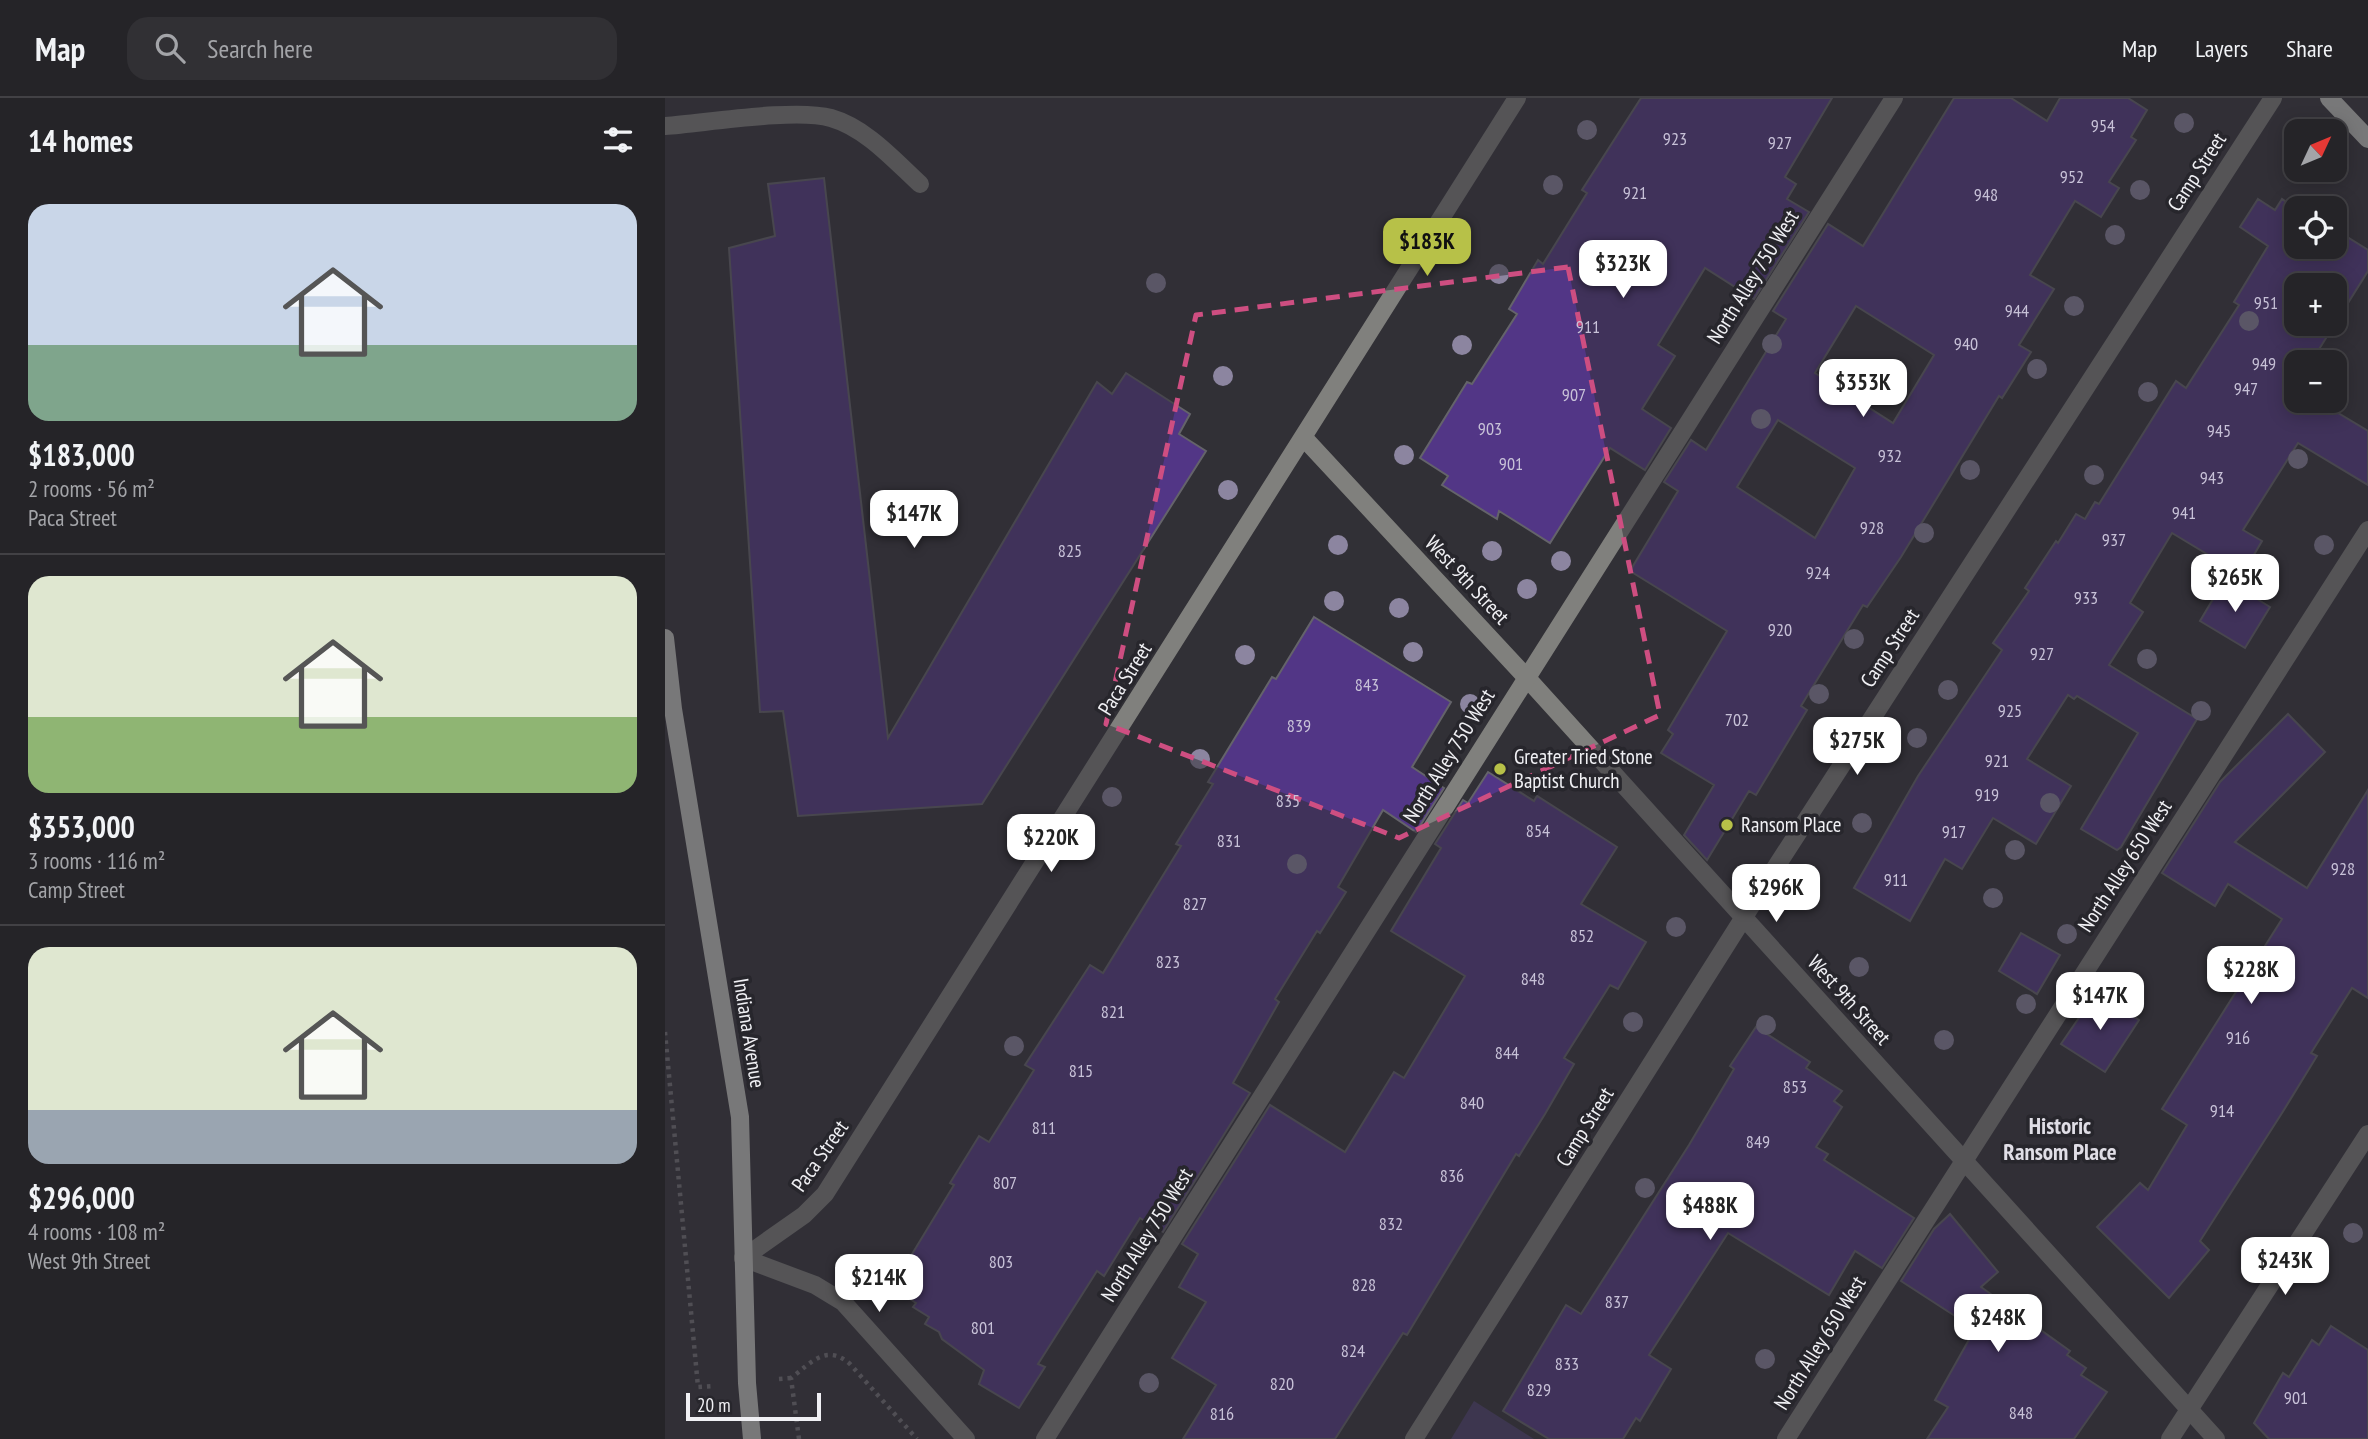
<!DOCTYPE html>
<html lang="en">
<head>
<meta charset="utf-8">
<style>
	:root { --surface:#252428; --page:#313034; --text:#f1f3f6; --muted:#a3a4a8; --line:#424145; --accent:#b7c148 }
	body { margin:0; font-family:"PT Sans Narrow",sans-serif; background:var(--page); color:var(--text); height:100vh; display:flex; flex-direction:column; font-size:26px; white-space:nowrap }
	* { box-sizing:border-box; margin:0 }
	p { font-size:23px; color:var(--muted) }
	.icon { flex:none; width:38px; height:38px; fill:none; stroke:currentColor; stroke-width:2; stroke-linecap:round; stroke-linejoin:round }
	.map { position:relative; flex:1; overflow:hidden }
	.sheet { display:flex; flex-direction:column; background:var(--surface); width:665px }
	.sheet>* { flex:none }
	.needle { width:46px; rotate:46deg }
	.buttons { position:absolute; left:1619px; top:21px; display:grid; gap:14px }
	.buttons a { display:grid; place-items:center; width:63px; height:63px; border-radius:14px; background:var(--surface); box-shadow:0 4px 18px #0003,0 0 0 2px var(--line); font-size:35px }
	.scale { position:absolute; left:21px; bottom:18px; width:135px; box-sizing:border-box; padding-left:7px; border:4px solid #f0f0f4; border-top:0; font-size:19px; line-height:24px; white-space:nowrap; color:#f0f0f4; -webkit-text-stroke:5px #27262c; paint-order:stroke }
	.price { position:absolute; translate:-50% -60px; padding:0 16px; border-radius:14px; background:#fff; color:#222; font-size:23px; line-height:46px; filter:drop-shadow(0 2px 4px #0008) }
	.price::after { content:''; position:absolute; left:50%; top:42px; width:21px; height:16px; margin-left:-10px; background:inherit; clip-path:polygon(0 0,100% 0,50% 100%) }
	.price.active { background:var(--accent); color:#111 }
	ul { padding:0; list-style:none }
	li { display:grid; align-content:center; gap:14px; height:371px; padding:0 28px }
	li+li { border-top:2px solid var(--line) }
	li span { display:grid; place-items:center; height:217px; border-radius:21px; color:#555 }
	li>.icon { margin-inline-start:auto }
	span .icon { width:126px; height:126px; fill:#fffc; stroke-width:1 }
	li b { font-size:30px }
	h2 { display:flex; justify-content:space-between; align-items:center; height:84px; padding:0 28px; font-size:30px }
	header { display:flex; align-items:center; gap:42px; box-sizing:border-box; height:98px; padding:0 35px; background:var(--surface); border-bottom:2px solid var(--line) }
	header strong { font-size:33px }
	nav { display:flex; gap:38px; margin-inline-start:auto; font-size:24px }
	.search { width:490px; height:63px; background:var(--page); display:flex; align-items:center; gap:18px; box-sizing:border-box; padding:0 24px; border-radius:21px; color:var(--muted); font-size:26px }
	main { display:flex; flex:1; min-height:0 }
	.map>svg:first-child { display:block }
	.green { fill:#4d3f6d }
	.building { fill:#523686; stroke:#64636a; stroke-width:2; fill-rule:evenodd }
	.lines { fill:none; stroke-linecap:round; stroke-linejoin:round }
	.path { stroke:#757479; stroke-width:4.5; stroke-dasharray:3.5 5; stroke-linecap:butt }
	.minor { stroke:#80807d; stroke-width:18 }
	.major { stroke:#cfd0c9; stroke-width:18 }
	.tree { fill:#8c85a0 }
	.marked { fill:none; stroke:#ce4e81; stroke-width:5; stroke-dasharray:14 9; stroke-linejoin:round }
	.poi-dot { fill:#b7c148; stroke:#27262c; stroke-width:2.5 }
	.labels { text-anchor:middle; stroke-width:7; stroke-linejoin:round; paint-order:stroke }
	.number-label { font-size:18px; fill:#c8c2d8 }
	.street-label { font-size:21px; fill:#f0f0f4; stroke:#27262c }
	.poi-label { font-size:21px; fill:#f0f0f4; stroke:#27262c; text-anchor:start }
	.neighbourhood-label { font-size:23px; font-weight:bold; fill:#e0dee6; stroke:#27262c }
</style>
</head>
<body>
<header>
<strong>Map</strong>
<div class="search"><svg class="icon" aria-label="search" viewBox="0 0 24 24"><circle cx="10" cy="10" r="6"/><path d="M15 15l6 6"/></svg>Search here</div>
<nav><a>Map</a><a>Layers</a><a>Share</a></nav>
</header>
<main>
<section class="sheet">
<h2>14 homes<svg class="icon" aria-label="filters" viewBox="0 0 24 24"><path d="M4 7h16M4 17h16"/><circle cx="9" cy="7" r="2"/><circle cx="15" cy="17" r="2"/></svg></h2>
<ul>
<li><span style="background:linear-gradient(#c9d6e8 65%,#7fa58c 0)"><svg class="icon" aria-label="home" viewBox="0 0 24 24"><path d="M3 11l9-7 9 7M6 9v11h12V9"/></svg></span><div><b>$183,000</b><p>2 rooms · 56 m²</p><p>Paca Street</p></div></li>
<li><span style="background:linear-gradient(#dfe7d0 65%,#8fb573 0)"><svg class="icon" aria-label="home" viewBox="0 0 24 24"><path d="M3 11l9-7 9 7M6 9v11h12V9"/></svg></span><div><b>$353,000</b><p>3 rooms · 116 m²</p><p>Camp Street</p></div></li>
<li><span style="background:linear-gradient(#dfe7d0 75%,#9aa5b1 0)"><svg class="icon" aria-label="home" viewBox="0 0 24 24"><path d="M3 11l9-7 9 7M6 9v11h12V9"/></svg></span><div><b>$296,000</b><p>4 rooms · 108 m²</p><p>West 9th Street</p></div></li>
</ul>
</section>
<div class="map">
<svg width="1703" height="1341" viewBox="0 0 1703 1341">
	<rect width="100%" height="100%" fill="#313036"/>
	<path class="green" d="M809 1303 869 1341H786Z"/>
	<g class="building">
		<path d="M976 0H1167L1120 79 1131 86 1122 101 1144 114 1089 201 1040 170 993 247 1010 258 977 311 1006 330 980 372 945 350 885 445 834 413 832 421 777 387 783 378 755 360 802 284 807 286 852 216 844 211 873 162 878 166 922 95 917 92Z"/>
		<path d="M1289 0H1346L1382 23 1395 0H1463L1482 12 1466 39 1471 42 1444 84 1454 90 1436 119 1410 103 1365 177 1389 191 1354 247 1366 254 1337 300 1334 298 1236 459 1202 509 1198 507 1136 608 1142 612 1091 697 1084 693 1042 762 1019 737 1049 687 996 655 1008 636 1003 632 1062 533 965 473 1013 393 999 384 1026 342 1041 352 1121 221 1108 213 1163 126 1198 148ZM1191 208 1269 257 1228 325 1150 275ZM1113 322 1190 370 1150 440 1072 389Z"/>
		<path d="M159 80 223 640 432 284 447 296 461 275 525 316 514 336 541 353 317 706 133 718 118 613 95 614 64 150 110 138 103 86Z"/>
		<path d="M1593 101 1610 112 1617 101 1631 111V149H1670L1671 132 1703 152V173L1646 264H1631V290L1623 303H1653L1703 333V387L1633 345 1578 432 1597 443 1577 477 1507 435 1465 505 1478 514 1444 567 1532 621 1456 749 1452 752 1416 731 1473 635 1412 598 1409 601 1403 597 1362 661 1406 688 1371 746 1328 720 1297 771 1280 761 1245 823 1189 790 1253 678 1337 552 1328 545 1364 493 1360 490 1391 443 1393 445 1411 416 1420 421 1430 404 1434 406 1511 283 1521 290 1574 207 1569 204 1603 148 1575 129ZM1631 187H1670V226H1631Z"/>
		<path d="M1560 481 1605 509 1580 550 1535 523Z"/>
		<path d="M649 519 786 604 747 669 779 690 751 734 718 712 673 789 681 794 655 835 652 833 610 901 614 904 568 985 585 995 498 1134 475 1120 439 1178 432 1173 373 1266 380 1269 354 1310 314 1286 319 1272 277 1241 274 1234 260 1226 264 1219 248 1209 251 1205 227 1189 289 1087 285 1085 314 1038 324 1044 369 972 360 967 425 867 438 875 516 748 511 746 548 686 543 684 607 579 611 581Z"/>
		<path d="M1623 616 1660 654 1570 744 1642 790 1703 692V900L1687 890 1646 955 1652 958 1617 1015 1535 1143 1544 1152 1504 1200 1432 1129 1475 1085 1483 1092 1522 1027 1497 1011 1617 821 1563 786 1550 808 1497 775 1555 684Z"/>
		<path d="M823 674 869 703 872 698 952 749 916 806 981 844 953 891 945 887 899 960 909 966 880 1016 854 1058 851 1056 742 1237 738 1235 670 1341H518L551 1287 507 1260 541 1204 514 1189 533 1156 517 1146 605 1007 680 1054 729 974 739 980 800 878 726 833 776 750 770 746 798 702 803 705Z"/>
		<path d="M1356 835 1395 857 1372 896 1334 873Z"/>
		<path d="M1431 895 1474 922 1440 974 1396 946Z"/>
		<path d="M1091 929 1145 964 1141 970 1177 993 1169 1003 1177 1009 1151 1049 1163 1056 1159 1062 1249 1120 1217 1170 1190 1153 1164 1197 1063 1135 984 1257 1006 1271 975 1323 971 1320 958 1341H884L838 1313 901 1207 916 1216 1024 1047 1069 971 1065 968Z"/>
		<path d="M1285 1116 1333 1174 1316 1189 1405 1253 1402 1257 1421 1270 1416 1277 1442 1294 1409 1341H1262L1283 1309 1270 1302 1310 1231 1236 1183 1269 1131Z"/>
		<path d="M1666 1228 1703 1252V1341H1604L1589 1325 1618 1275 1624 1279 1647 1242 1654 1247Z"/>
	</g>
	<g class="lines">
		<g class="path">
			<path d="M0 934 33 1289 50 1288"/>
			<path d="M114 1281 126 1280"/>
			<path d="M134 1341 126 1280C146 1265 161 1245 185 1266L252 1341"/>
		</g>
		<g class="minor">
			<path d="M0 28C41 25 130 10 166 20 201 30 229 62 255 86"/>
			<path d="M639 340 861 579 1551 1341"/>
			<path d="M78 1160 139 1117 160 1096 852 0"/>
			<path d="M78 1160 150 1187 178 1204 301 1341"/>
			<path d="M380 1341 1229 0"/>
			<path d="M749 1341 1098 789 1608 0"/>
			<path d="M1121 1341 1703 432"/>
			<path d="M1505 1341 1703 1036"/>
		</g>
		<g class="major">
			<path d="M1664 0 1703 41"/>
			<path d="M0 540 8 611 75 1019 82 1285 87 1341"/>
		</g>
	</g>
	<g class="tree">
		<circle cx="1519" cy="25" r="10"/>
		<circle cx="922" cy="32" r="10"/>
		<circle cx="888" cy="87" r="10"/>
		<circle cx="1475" cy="92" r="10"/>
		<circle cx="1450" cy="137" r="10"/>
		<circle cx="834" cy="176" r="10"/>
		<circle cx="491" cy="185" r="10"/>
		<circle cx="1409" cy="208" r="10"/>
		<circle cx="1584" cy="223" r="10"/>
		<circle cx="1107" cy="246" r="10"/>
		<circle cx="797" cy="247" r="10"/>
		<circle cx="1372" cy="271" r="10"/>
		<circle cx="558" cy="278" r="10"/>
		<circle cx="1483" cy="294" r="10"/>
		<circle cx="1096" cy="321" r="10"/>
		<circle cx="739" cy="357" r="10"/>
		<circle cx="1633" cy="361" r="10"/>
		<circle cx="1305" cy="372" r="10"/>
		<circle cx="1429" cy="377" r="10"/>
		<circle cx="563" cy="392" r="10"/>
		<circle cx="1259" cy="435" r="10"/>
		<circle cx="673" cy="447" r="10"/>
		<circle cx="1659" cy="447" r="10"/>
		<circle cx="827" cy="453" r="10"/>
		<circle cx="896" cy="463" r="10"/>
		<circle cx="862" cy="491" r="10"/>
		<circle cx="669" cy="503" r="10"/>
		<circle cx="734" cy="510" r="10"/>
		<circle cx="1189" cy="541" r="10"/>
		<circle cx="748" cy="554" r="10"/>
		<circle cx="580" cy="557" r="10"/>
		<circle cx="1482" cy="561" r="10"/>
		<circle cx="1283" cy="592" r="10"/>
		<circle cx="1154" cy="596" r="10"/>
		<circle cx="805" cy="606" r="10"/>
		<circle cx="1536" cy="613" r="10"/>
		<circle cx="1252" cy="640" r="10"/>
		<circle cx="535" cy="661" r="10"/>
		<circle cx="447" cy="699" r="10"/>
		<circle cx="1385" cy="705" r="10"/>
		<circle cx="1197" cy="725" r="10"/>
		<circle cx="1350" cy="752" r="10"/>
		<circle cx="632" cy="766" r="10"/>
		<circle cx="1328" cy="800" r="10"/>
		<circle cx="1011" cy="829" r="10"/>
		<circle cx="1402" cy="836" r="10"/>
		<circle cx="1194" cy="869" r="10"/>
		<circle cx="1434" cy="889" r="10"/>
		<circle cx="1361" cy="906" r="10"/>
		<circle cx="968" cy="924" r="10"/>
		<circle cx="1101" cy="927" r="10"/>
		<circle cx="1279" cy="942" r="10"/>
		<circle cx="349" cy="948" r="10"/>
		<circle cx="980" cy="1090" r="10"/>
		<circle cx="1688" cy="1135" r="10"/>
		<circle cx="1100" cy="1261" r="10"/>
		<circle cx="484" cy="1285" r="10"/>
	</g>
	<path d="M0 0H1703V1341H0ZM903 169 995 617 734 740 441 626 531 217Z" fill="#313036" fill-opacity=".55" fill-rule="evenodd"/>
	<path class="marked" d="M903 169 995 617 734 740 441 626 531 217Z"/>
	<g class="poi-dot">
		<circle cx="835" cy="671" r="7"/>
		<circle cx="1062" cy="727" r="7"/>
	</g>
	<g class="labels">
		<g class="number-label">
			<text x="1438" y="34">954</text>
			<text x="1010" y="47">923</text>
			<text x="1115" y="51">927</text>
			<text x="1407" y="85">952</text>
			<text x="970" y="101">921</text>
			<text x="1321" y="103">948</text>
			<text x="1601" y="211">951</text>
			<text x="1352" y="219">944</text>
			<text x="923" y="235">911</text>
			<text x="1301" y="252">940</text>
			<text x="1599" y="272">949</text>
			<text x="1581" y="297">947</text>
			<text x="909" y="303">907</text>
			<text x="825" y="337">903</text>
			<text x="1554" y="339">945</text>
			<text x="1225" y="364">932</text>
			<text x="846" y="372">901</text>
			<text x="1547" y="386">943</text>
			<text x="1519" y="421">941</text>
			<text x="1207" y="436">928</text>
			<text x="1449" y="448">937</text>
			<text x="405" y="459">825</text>
			<text x="1153" y="481">924</text>
			<text x="1421" y="506">933</text>
			<text x="1115" y="538">920</text>
			<text x="1377" y="562">927</text>
			<text x="702" y="593">843</text>
			<text x="1345" y="619">925</text>
			<text x="1072" y="628">702</text>
			<text x="634" y="634">839</text>
			<text x="1332" y="669">921</text>
			<text x="1322" y="703">919</text>
			<text x="623" y="709">835</text>
			<text x="873" y="739">854</text>
			<text x="1289" y="740">917</text>
			<text x="564" y="749">831</text>
			<text x="1678" y="777">928</text>
			<text x="1231" y="788">911</text>
			<text x="530" y="812">827</text>
			<text x="917" y="844">852</text>
			<text x="503" y="870">823</text>
			<text x="868" y="887">848</text>
			<text x="448" y="920">821</text>
			<text x="1573" y="946">916</text>
			<text x="842" y="961">844</text>
			<text x="416" y="979">815</text>
			<text x="1130" y="995">853</text>
			<text x="807" y="1011">840</text>
			<text x="1557" y="1019">914</text>
			<text x="379" y="1036">811</text>
			<text x="1093" y="1050">849</text>
			<text x="787" y="1084">836</text>
			<text x="340" y="1091">807</text>
			<text x="726" y="1132">832</text>
			<text x="336" y="1170">803</text>
			<text x="699" y="1193">828</text>
			<text x="952" y="1210">837</text>
			<text x="318" y="1236">801</text>
			<text x="688" y="1259">824</text>
			<text x="902" y="1272">833</text>
			<text x="617" y="1292">820</text>
			<text x="874" y="1298">829</text>
			<text x="1631" y="1306">901</text>
			<text x="1356" y="1321">848</text>
			<text x="557" y="1322">816</text>
		</g>
		<g class="street-label">
			<text transform="translate(1532 74) rotate(-57)" y="7">Camp Street</text>
			<text transform="translate(1088 179) rotate(-58)" y="7">North Alley 750 West</text>
			<text transform="translate(802 482) rotate(47)" y="7">West 9th Street</text>
			<text transform="translate(1225 550) rotate(-57)" y="7">Camp Street</text>
			<text transform="translate(460 581) rotate(-58)" y="7">Paca Street</text>
			<text transform="translate(784 658) rotate(-58)" y="7">North Alley 750 West</text>
			<text transform="translate(1460 768) rotate(-57)" y="7">North Alley 650 West</text>
			<text transform="translate(1184 902) rotate(48)" y="7">West 9th Street</text>
			<text transform="translate(84 935) rotate(81)" y="7">Indiana Avenue</text>
			<text transform="translate(920 1029) rotate(-58)" y="7">Camp Street</text>
			<text transform="translate(155 1058) rotate(-55)" y="7">Paca Street</text>
			<text transform="translate(482 1137) rotate(-58)" y="7">North Alley 750 West</text>
			<text transform="translate(1155 1245) rotate(-58)" y="7">North Alley 650 West</text>
		</g>
		<g class="poi-label">
			<text x="849" y="666">Greater Tried Stone<tspan x="849" dy="24">Baptist Church</tspan></text>
			<text x="1076" y="734">Ransom Place</text>
		</g>
		<g class="neighbourhood-label">
			<text x="1395" y="1036">Historic<tspan x="1395" dy="26">Ransom Place</tspan></text>
		</g>
	</g>
</svg>
<div class="buttons">
<a><svg class="needle" viewBox="-14 -14 28 28"><path d="M0-13l5 13h-10z" fill="#e53935"/><path d="M0 13l5-13h-10z" fill="#a3a4a8"/></svg></a>
<a><svg class="icon" aria-label="locate" viewBox="0 0 24 24"><circle cx="12" cy="12" r="6"/><path d="M12 2v4M12 18v4M2 12h4M18 12h4"/></svg></a>
<a>+</a>
<a>−</a>
</div>
<div class="scale">20 m</div>
<b class="price active" style="left:762px;top:180px">$183K</b>
<b class="price" style="left:958px;top:202px">$323K</b>
<b class="price" style="left:1198px;top:321px">$353K</b>
<b class="price" style="left:249px;top:452px">$147K</b>
<b class="price" style="left:1570px;top:516px">$265K</b>
<b class="price" style="left:1192px;top:679px">$275K</b>
<b class="price" style="left:386px;top:776px">$220K</b>
<b class="price" style="left:1111px;top:826px">$296K</b>
<b class="price" style="left:1586px;top:908px">$228K</b>
<b class="price" style="left:1435px;top:934px">$147K</b>
<b class="price" style="left:1045px;top:1144px">$488K</b>
<b class="price" style="left:1620px;top:1199px">$243K</b>
<b class="price" style="left:214px;top:1216px">$214K</b>
<b class="price" style="left:1333px;top:1256px">$248K</b>
</div>
</main>
</body>
</html>
